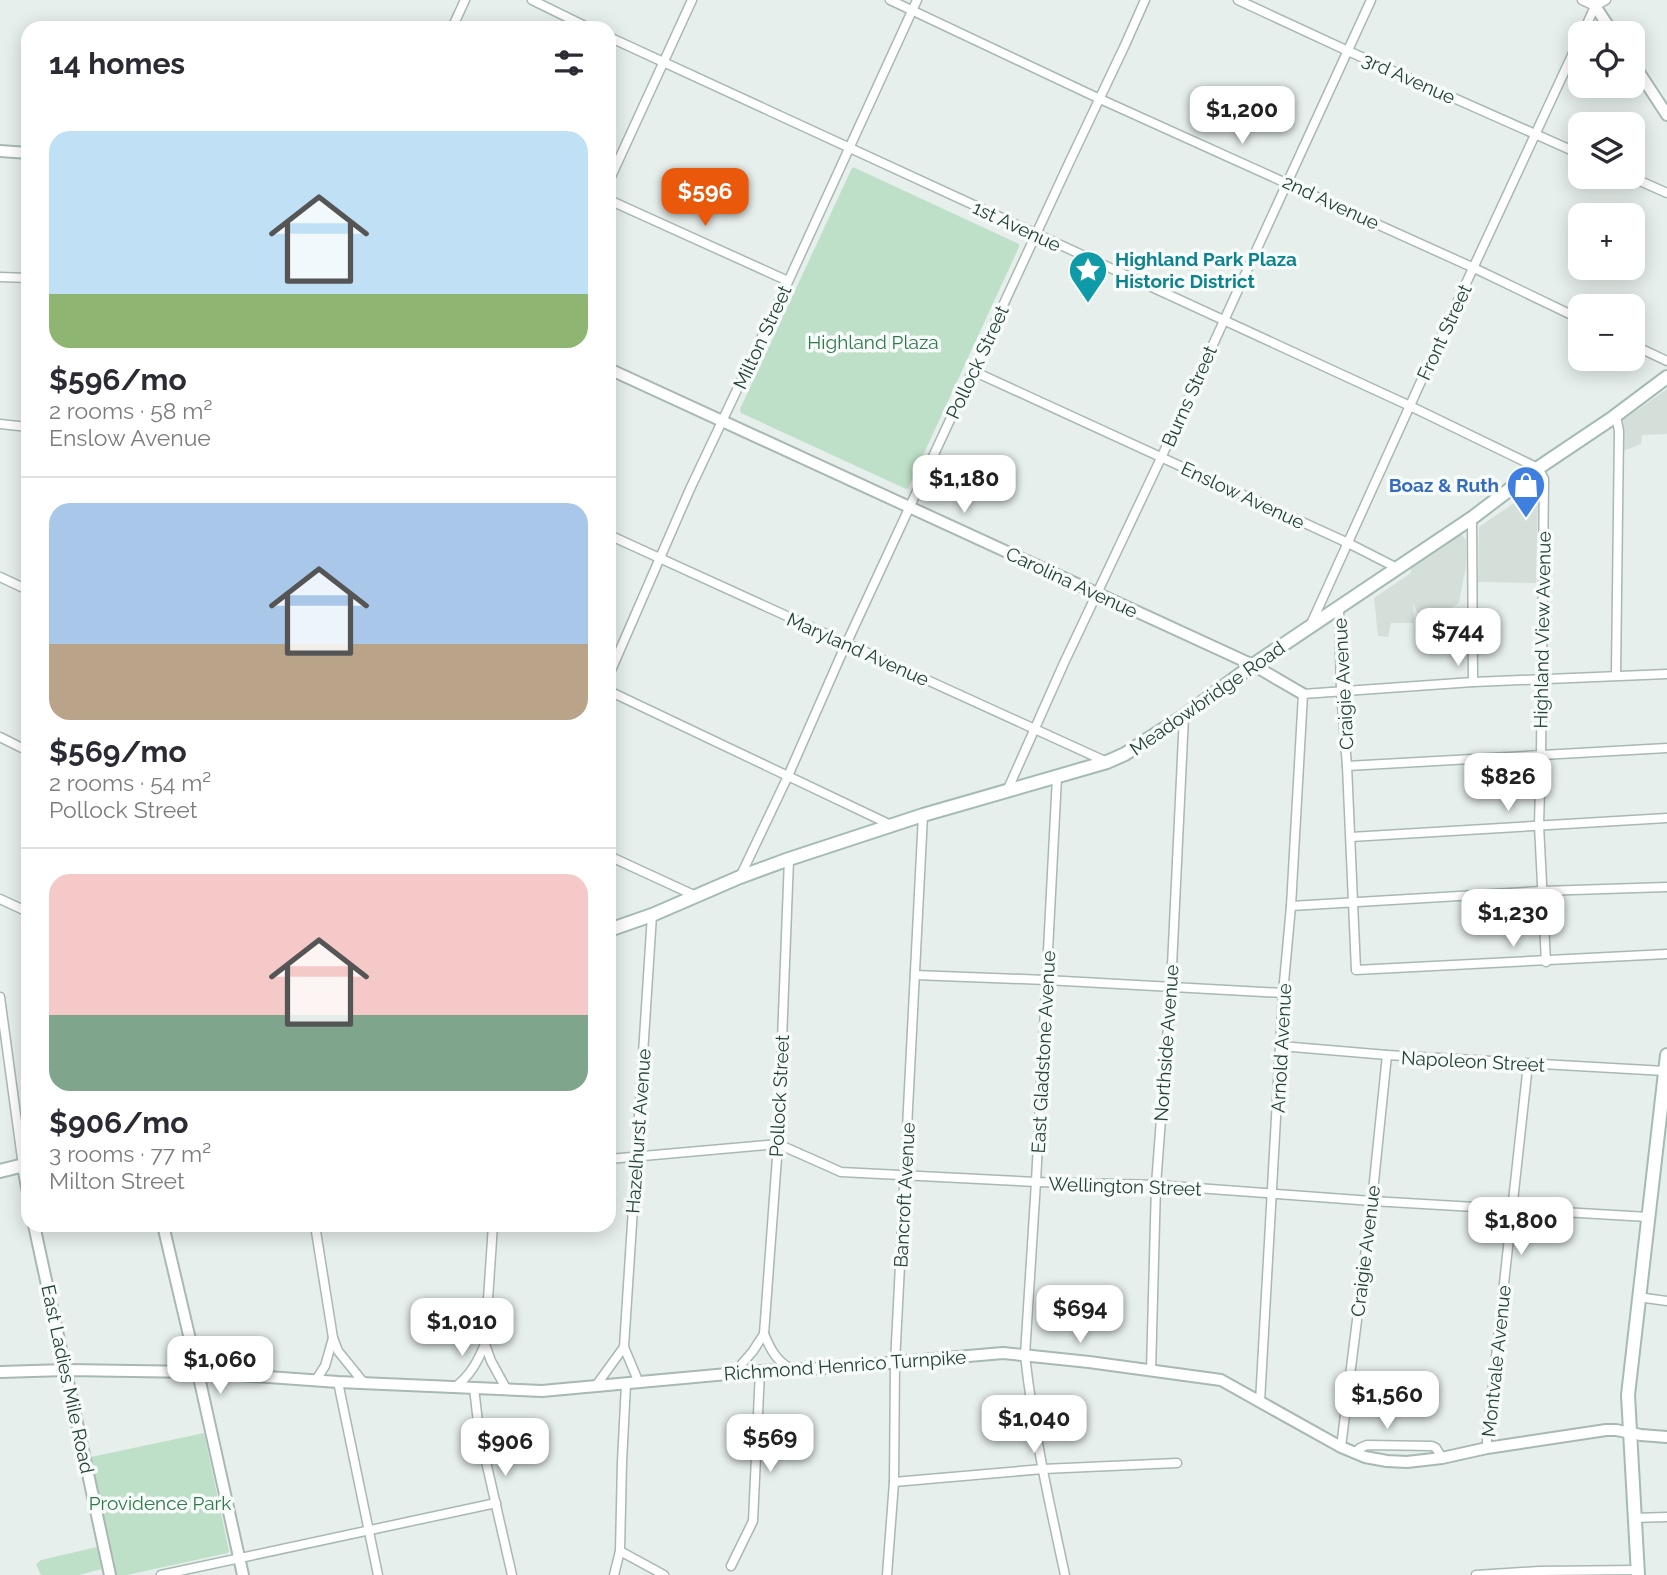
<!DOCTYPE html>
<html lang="en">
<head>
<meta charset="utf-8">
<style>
	:root { --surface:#fff; --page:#f7f7f7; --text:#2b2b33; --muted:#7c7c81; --line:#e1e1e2; --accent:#ea580c }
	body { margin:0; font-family:Raleway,sans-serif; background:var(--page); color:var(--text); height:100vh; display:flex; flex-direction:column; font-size:26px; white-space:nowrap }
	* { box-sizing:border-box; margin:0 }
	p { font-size:23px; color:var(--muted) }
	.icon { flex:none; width:38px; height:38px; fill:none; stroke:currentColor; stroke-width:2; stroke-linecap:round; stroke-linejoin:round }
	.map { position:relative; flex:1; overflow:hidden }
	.drawer { position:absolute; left:21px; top:21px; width:595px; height:1211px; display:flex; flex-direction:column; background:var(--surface); border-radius:21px; box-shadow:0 4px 18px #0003 }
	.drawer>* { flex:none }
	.fabs { position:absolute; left:1568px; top:21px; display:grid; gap:14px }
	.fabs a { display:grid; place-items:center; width:77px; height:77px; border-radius:14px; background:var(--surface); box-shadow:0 4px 18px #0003; font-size:35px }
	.price { position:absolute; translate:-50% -60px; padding:0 16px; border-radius:14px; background:#fff; color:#222; font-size:23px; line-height:46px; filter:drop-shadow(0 2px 4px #0008) }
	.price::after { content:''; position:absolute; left:50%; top:42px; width:21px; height:16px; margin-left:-10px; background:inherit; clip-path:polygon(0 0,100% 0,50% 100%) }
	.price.current { background:var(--accent); color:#fff }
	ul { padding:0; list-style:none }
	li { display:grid; align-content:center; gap:14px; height:371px; padding:0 28px }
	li+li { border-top:2px solid var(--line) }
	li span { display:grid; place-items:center; height:217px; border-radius:21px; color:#555 }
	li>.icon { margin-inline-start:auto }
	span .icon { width:126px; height:126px; fill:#fffc; stroke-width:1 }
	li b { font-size:30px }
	h2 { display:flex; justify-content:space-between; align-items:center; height:84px; padding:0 28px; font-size:30px }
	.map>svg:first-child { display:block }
	.built { fill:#d4dfda }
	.green { fill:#bfe0c8 }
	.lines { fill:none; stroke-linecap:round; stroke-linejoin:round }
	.minor-casing { stroke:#a8b8b2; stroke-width:11 }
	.tertiary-casing { stroke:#a8b8b2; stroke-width:14 }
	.secondary-casing { stroke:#a4bbb3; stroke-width:16 }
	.minor { stroke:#fff; stroke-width:8 }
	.tertiary { stroke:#fff; stroke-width:10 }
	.secondary { stroke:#fff; stroke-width:12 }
	.labels { text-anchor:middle; stroke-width:7; stroke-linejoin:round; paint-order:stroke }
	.street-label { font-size:19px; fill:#24423a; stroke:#f7fbf9 }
	.culture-label { font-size:19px; font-weight:bold; fill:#0d838f; stroke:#f7fbf9; text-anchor:start }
	.park-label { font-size:19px; fill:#2d7a4b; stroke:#f7fbf9 }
	.shop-label { font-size:19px; font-weight:bold; fill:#366cbe; stroke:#f7fbf9; text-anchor:end }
</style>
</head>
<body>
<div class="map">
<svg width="1667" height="1575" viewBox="0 0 1667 1575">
	<rect width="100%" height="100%" fill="#e6efeb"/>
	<g class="built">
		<path d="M1667 389V434L1642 435 1641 444 1623 451V420Z"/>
		<path d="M1533 490 1538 492 1536 583 1478 582 1479 527Z"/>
		<path d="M1461 534 1466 540V566L1459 603 1435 619 1422 618 1416 610 1413 602 1414 623H1391L1388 637 1378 636 1374 598 1411 573V568Z"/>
	</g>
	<g class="green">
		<path d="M853 167 1019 244V247L908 488 906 489 741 413 740 409 851 170Z"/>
		<path d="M204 1433 229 1551 228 1553 127 1575H115L91 1457Z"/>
		<path d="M97 1547 102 1569 79 1575H41L36 1564 41 1560Z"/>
	</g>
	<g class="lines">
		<g class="minor-casing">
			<g id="minor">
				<path d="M532 0 589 28"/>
				<path d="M890 0 1100 99 1474 268 1580 319"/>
				<path d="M1238 0 1348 51 1580 154"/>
				<path d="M1582 0 1595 6"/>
				<path d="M452 28 465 0"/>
				<path d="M1583 33 1595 6 1606 0"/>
				<path d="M609 37 1410 406 1538 468 1544 479 1541 754 1539 825 1546 962"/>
				<path d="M1631 177 1667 193"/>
				<path d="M609 181 692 0"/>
				<path d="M609 200 788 281"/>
				<path d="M0 277 28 278"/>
				<path d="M1633 345 1667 361"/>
				<path d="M973 371 1348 543 1397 568"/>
				<path d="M0 424 28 427"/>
				<path d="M1472 518 1473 682"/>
				<path d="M609 535 1107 762"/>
				<path d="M0 577 28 590"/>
				<path d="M1339 608 1341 691 1347 766 1356 970 1667 954"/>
				<path d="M1311 624 1442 335 1580 38"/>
				<path d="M609 675 690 489 787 284 917 0"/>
				<path d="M1616 675 1619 431 1616 416"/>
				<path d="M609 691 891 825"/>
				<path d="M0 737 28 751"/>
				<path d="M1347 766 1667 748"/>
				<path d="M1057 777 1036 1182 1025 1355C1033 1429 1049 1502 1065 1575"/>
				<path d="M1007 791 1064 663 1161 458 1371 0"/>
				<path d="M1351 837 1667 818"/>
				<path d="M609 856 698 897"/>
				<path d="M740 877 788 776 842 653 1069 163 1125 45 1145 0"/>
				<path d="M0 899 28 912"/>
				<path d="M1291 906 1542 891 1667 887"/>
				<path d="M915 975 1046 980 1283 993"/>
				<path d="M0 997 23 1166"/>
				<path d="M1281 1046 1387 1055 1665 1071"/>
				<path d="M609 1159 778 1144 841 1172 1036 1182 1156 1185 1372 1201 1648 1217"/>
				<path d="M315 1225 333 1338 338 1351 364 1383"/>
				<path d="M493 1225 485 1344 491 1361 507 1390"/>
				<path d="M1638 1297 1667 1301"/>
				<path d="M764 1334C770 1348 776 1361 790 1368"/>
				<path d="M1151 1371 1156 1185 1171 987 1184 716"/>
				<path d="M734 1373 753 1351 764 1334 778 1144 789 859"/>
				<path d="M316 1380 325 1366 333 1338"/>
				<path d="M338 1382 378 1575"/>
				<path d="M639 1383 624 1347 652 915"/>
				<path d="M455 1387C470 1376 478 1361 485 1344"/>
				<path d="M595 1387 624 1347"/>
				<path d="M474 1388 479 1431 512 1575"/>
				<path d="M1260 1402 1283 993 1291 906 1303 694 1473 682 1667 674"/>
				<path d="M1341 1447 1372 1201 1387 1055"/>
				<path d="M1487 1448V1439L1528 1064"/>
				<path d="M1354 1453 1360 1448 1367 1445 1432 1446 1436 1448 1442 1458"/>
				<path d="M894 1482 1043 1469 1177 1463"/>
				<path d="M1634 1518 1667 1517"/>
				<path d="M620 1551 664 1575"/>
				<path d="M731 1566 753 1521 760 1371"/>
				<path d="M161 1575 496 1503"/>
				<path d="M614 1575 620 1551 622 1462 626 1384"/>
				<path d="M887 1575 894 1482 895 1363 923 815"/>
				<path d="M1476 1575 1539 1571 1638 1570"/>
			</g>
		</g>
		<g class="tertiary-casing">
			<g id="tertiary">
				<path d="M1591 0 1613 33"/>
				<path d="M1633 63 1667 115"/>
				<path d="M0 151 28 153"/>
				<path d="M609 369 1253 665 1303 694"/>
				<path d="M23 1166 28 1193"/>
				<path d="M34 1225 110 1575"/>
				<path d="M163 1225 201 1386 243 1575"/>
				<path d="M0 1372 66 1370 198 1372 338 1382 542 1391 760 1371 830 1368 1003 1353 1089 1362 1221 1380 1341 1447 1365 1457 1387 1461 1407 1462 1442 1458 1487 1448 1606 1430H1616L1641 1435 1667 1437"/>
			</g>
		</g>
		<g class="secondary-casing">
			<g id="secondary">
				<path d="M609 930 652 915 740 877 789 859 923 815 1107 762 1125 754 1184 716 1253 665 1472 518 1538 468 1611 419 1667 377"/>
				<path d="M0 1171 28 1164"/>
				<path d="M1638 1575 1628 1395 1667 1055"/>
			</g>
		</g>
		<use href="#minor" class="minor"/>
		<use href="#tertiary" class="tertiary"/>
		<use href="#secondary" class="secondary"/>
	</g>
	<defs>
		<g id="sight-pin" transform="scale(2.0125)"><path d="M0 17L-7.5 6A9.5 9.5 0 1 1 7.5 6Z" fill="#0f9aa8" stroke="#f7fbf9"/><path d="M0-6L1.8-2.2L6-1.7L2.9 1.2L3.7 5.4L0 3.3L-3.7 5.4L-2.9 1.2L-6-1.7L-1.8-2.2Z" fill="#fff"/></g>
		<g id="shop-pin" transform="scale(2.0125)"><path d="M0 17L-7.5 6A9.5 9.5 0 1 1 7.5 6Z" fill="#3f7fe0" stroke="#f7fbf9"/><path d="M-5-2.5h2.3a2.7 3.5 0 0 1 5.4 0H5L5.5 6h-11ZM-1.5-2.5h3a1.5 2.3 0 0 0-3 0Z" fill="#fff"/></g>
	</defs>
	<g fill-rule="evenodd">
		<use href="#sight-pin" x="1088" y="270"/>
		<use href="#shop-pin" x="1526" y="485"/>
	</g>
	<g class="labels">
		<g class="street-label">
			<text transform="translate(1409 78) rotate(24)" y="7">3rd Avenue</text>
			<text transform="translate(1331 202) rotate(25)" y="7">2nd Avenue</text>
			<text transform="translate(1017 226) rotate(25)" y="7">1st Avenue</text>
			<text transform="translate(1444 332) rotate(-65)" y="7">Front Street</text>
			<text transform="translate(762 337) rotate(-65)" y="7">Milton Street</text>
			<text transform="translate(977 362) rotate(-65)" y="7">Pollock Street</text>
			<text transform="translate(1189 396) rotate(-66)" y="7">Burns Street</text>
			<text transform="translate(1243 495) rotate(25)" y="7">Enslow Avenue</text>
			<text transform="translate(1072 582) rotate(25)" y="7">Carolina Avenue</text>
			<text transform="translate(1542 630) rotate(-89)" y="7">Highland View Avenue</text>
			<text transform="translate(858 649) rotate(24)" y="7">Maryland Avenue</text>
			<text transform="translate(1343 684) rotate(-93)" y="7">Craigie Avenue</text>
			<text transform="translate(1207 698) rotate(-35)" y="7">Meadowbridge Road</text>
			<text transform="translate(1166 1043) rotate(-86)" y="7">Northside Avenue</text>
			<text transform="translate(1281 1048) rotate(-87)" y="7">Arnold Avenue</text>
			<text transform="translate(1043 1052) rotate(-87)" y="7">East Gladstone Avenue</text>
			<text transform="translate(1473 1061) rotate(3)" y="7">Napoleon Street</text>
			<text transform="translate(779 1096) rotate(-87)" y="7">Pollock Street</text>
			<text transform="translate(638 1131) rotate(-86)" y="7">Hazelhurst Avenue</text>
			<text transform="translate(1125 1186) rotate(2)" y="7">Wellington Street</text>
			<text transform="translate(904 1195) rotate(-87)" y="7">Bancroft Avenue</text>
			<text transform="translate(1365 1251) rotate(-83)" y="7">Craigie Avenue</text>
			<text transform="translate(1496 1361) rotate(-84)" y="7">Montvale Avenue</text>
			<text transform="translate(845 1365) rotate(-4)" y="7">Richmond Henrico Turnpike</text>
			<text transform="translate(68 1379) rotate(78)" y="7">East Ladies Mile Road</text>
		</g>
		<g class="culture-label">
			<text x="1115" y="266">Highland Park Plaza<tspan x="1115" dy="22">Historic District</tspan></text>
		</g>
		<g class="park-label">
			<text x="873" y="349">Highland Plaza</text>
			<text x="160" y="1510">Providence Park</text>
		</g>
		<g class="shop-label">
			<text x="1499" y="492">Boaz &amp; Ruth</text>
		</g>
	</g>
</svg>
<div class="fabs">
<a><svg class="icon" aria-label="locate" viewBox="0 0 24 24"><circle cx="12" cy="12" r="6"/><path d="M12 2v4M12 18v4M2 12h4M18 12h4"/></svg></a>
<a><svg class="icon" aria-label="layers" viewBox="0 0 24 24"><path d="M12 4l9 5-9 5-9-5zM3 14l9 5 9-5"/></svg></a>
<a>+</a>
<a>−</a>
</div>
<b class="price" style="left:1242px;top:146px">$1,200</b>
<b class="price current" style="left:705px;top:228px">$596</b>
<b class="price" style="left:964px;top:515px">$1,180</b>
<b class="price" style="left:1458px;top:668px">$744</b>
<b class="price" style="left:1508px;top:813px">$826</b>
<b class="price" style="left:1513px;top:949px">$1,230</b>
<b class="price" style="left:1521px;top:1257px">$1,800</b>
<b class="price" style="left:1080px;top:1345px">$694</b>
<b class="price" style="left:462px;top:1358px">$1,010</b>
<b class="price" style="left:220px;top:1396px">$1,060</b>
<b class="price" style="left:1387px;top:1431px">$1,560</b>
<b class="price" style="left:1034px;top:1455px">$1,040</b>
<b class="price" style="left:770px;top:1474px">$569</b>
<b class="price" style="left:505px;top:1478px">$906</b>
<section class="drawer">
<h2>14 homes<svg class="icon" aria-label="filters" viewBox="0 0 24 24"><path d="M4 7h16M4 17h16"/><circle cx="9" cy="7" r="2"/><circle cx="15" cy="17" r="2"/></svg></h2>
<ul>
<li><span style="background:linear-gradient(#bfe0f5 75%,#8fb573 0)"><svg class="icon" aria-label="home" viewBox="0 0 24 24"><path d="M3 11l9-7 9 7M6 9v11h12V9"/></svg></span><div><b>$596/mo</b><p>2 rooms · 58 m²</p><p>Enslow Avenue</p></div></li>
<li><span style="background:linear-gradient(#a9c7e8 65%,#b9a48a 0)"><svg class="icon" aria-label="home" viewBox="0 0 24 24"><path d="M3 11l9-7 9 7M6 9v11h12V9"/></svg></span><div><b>$569/mo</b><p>2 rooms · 54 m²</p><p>Pollock Street</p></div></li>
<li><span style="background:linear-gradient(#f6c9c9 65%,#7fa58c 0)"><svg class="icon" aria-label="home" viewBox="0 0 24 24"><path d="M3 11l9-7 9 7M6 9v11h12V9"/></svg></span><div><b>$906/mo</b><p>3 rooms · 77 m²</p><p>Milton Street</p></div></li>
</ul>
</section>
</div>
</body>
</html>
